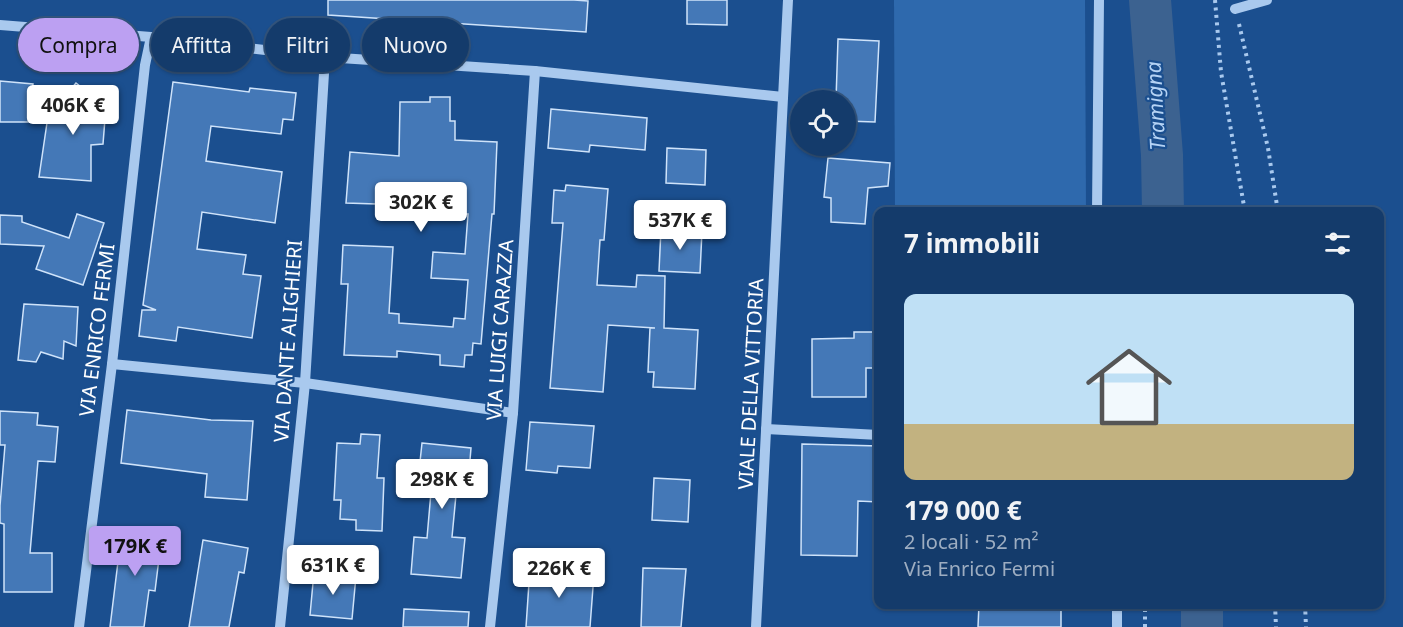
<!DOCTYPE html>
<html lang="it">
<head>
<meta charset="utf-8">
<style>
	:root { --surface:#143b6b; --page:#214673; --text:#f1f3f6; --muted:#9dadc1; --line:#33557e; --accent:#bca0f2 }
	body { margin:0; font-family:"Noto Sans",sans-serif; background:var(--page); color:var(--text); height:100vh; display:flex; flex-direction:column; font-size:22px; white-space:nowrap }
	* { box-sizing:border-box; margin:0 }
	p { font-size:20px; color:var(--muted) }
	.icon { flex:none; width:33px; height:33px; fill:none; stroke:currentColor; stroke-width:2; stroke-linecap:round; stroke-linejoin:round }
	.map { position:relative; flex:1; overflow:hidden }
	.panel { position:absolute; left:874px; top:207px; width:510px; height:402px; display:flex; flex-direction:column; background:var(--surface); border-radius:12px; box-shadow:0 2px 4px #0004,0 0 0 2px var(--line) }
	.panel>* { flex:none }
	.guide { position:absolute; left:18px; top:18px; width:570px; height:54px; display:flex; gap:12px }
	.controls { position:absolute; left:790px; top:90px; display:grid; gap:12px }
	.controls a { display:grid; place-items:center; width:66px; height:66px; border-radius:50%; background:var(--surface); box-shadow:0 2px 4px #0004,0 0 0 2px var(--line); font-size:30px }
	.price { position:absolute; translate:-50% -51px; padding:0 14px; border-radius:6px; background:#fff; color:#222; font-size:20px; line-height:39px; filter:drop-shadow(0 2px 3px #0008) }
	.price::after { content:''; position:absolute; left:50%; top:36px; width:18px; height:14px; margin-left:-9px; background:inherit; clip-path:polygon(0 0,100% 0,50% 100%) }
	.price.on { background:var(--accent); color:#111 }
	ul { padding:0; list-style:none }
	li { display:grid; align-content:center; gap:12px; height:318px; padding:0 30px }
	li+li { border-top:2px solid var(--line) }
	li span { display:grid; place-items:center; height:186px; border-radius:12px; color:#555 }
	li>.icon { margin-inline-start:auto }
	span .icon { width:108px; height:108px; fill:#fffc; stroke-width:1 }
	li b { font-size:26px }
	h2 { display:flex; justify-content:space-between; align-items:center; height:72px; padding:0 30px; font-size:26px }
	.pill { padding:0 21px; border-radius:27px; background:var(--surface); box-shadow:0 2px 4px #0004,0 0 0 2px var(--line); font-size:21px; line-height:54px }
	.pill.on { background:var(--accent); color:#111 }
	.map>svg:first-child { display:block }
	.green { fill:#2e69ad }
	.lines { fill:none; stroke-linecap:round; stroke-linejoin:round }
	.river { stroke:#3c6290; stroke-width:42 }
	.building { fill:#4478b7; stroke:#cfe3fa; stroke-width:1.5 }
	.path { stroke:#a9c9ee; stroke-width:4; stroke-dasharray:3 4.5; stroke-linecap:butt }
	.minor { stroke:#a9c9ee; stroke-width:10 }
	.labels { text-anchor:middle; stroke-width:4.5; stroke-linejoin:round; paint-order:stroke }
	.street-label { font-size:20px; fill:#fff; stroke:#1b4f8f }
	.water-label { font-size:21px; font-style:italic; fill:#b5d3f5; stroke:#1b4f8f }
</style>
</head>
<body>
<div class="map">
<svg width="1403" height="627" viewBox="0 0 1403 627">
	<rect width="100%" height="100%" fill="#1b4f8f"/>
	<path class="green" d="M894 0H1085L1086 211H895Z"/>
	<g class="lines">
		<g class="river">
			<path d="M1150 0 1162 155 1163 212"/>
			<path d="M1202 604V627"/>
		</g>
	</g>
	<g class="building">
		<path d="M328 0H574L588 1 586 32 328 15Z"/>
		<path d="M687 0H727V25L687 24Z"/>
		<path d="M838 39 879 41 875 122 846 121V100H836Z"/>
		<path d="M0 81 33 84 28 122H0Z"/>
		<path d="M173 82 249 92 250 88 296 93 293 120 283 119 281 134 211 126 206 161 282 172 275 223 202 212 197 249 246 255 243 274 261 276 252 338 178 327 176 341 139 336 142 310H156L143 305Z"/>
		<path d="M76 83 106 106 103 144 91 145V181L39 177 48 116Z"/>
		<path d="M430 97H450V121H455V140L497 142 494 214H492L481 344 473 343 472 355H465L464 367 440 365V355L397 351V357L344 355 348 284H341L343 245 393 247 389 313 399 314V323L453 327 454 318 465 319 468 280 431 278 433 252 465 254 468 214 407 212V205L346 203 350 152 399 156 400 102H430Z"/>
		<path d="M551 109 647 118 645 150 590 145 589 152 548 148Z"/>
		<path d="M667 148 706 150 705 185 666 183Z"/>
		<path d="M828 158 890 163 888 186 868 188 865 224 831 222V198L824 197Z"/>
		<path d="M566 185 608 189 604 240H600L597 285 636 287 637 275 665 276 664 328 698 330 695 389 653 387 654 372H648L650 328H655L608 325 603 392 550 388 563 223H552L554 190 565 191Z"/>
		<path d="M77 214 104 223 83 285 36 269 44 246 0 244V215L22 216V222L69 238Z"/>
		<path d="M661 229 702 231 700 273 659 271Z"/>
		<path d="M24 304 78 307 76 346 64 341 63 359 41 352 36 362 18 360Z"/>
		<path d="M854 332H879V368H866V397H812V339L854 338Z"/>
		<path d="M127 410 211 420 253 421 247 500 205 497 207 474 121 463Z"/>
		<path d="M0 411 38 413 37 425 58 427 55 462 38 461 30 553H52V592H4V524L0 523V506L5 445H0Z"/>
		<path d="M530 422 594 426 590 468 558 466 557 473 526 470Z"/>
		<path d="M361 434 380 435 377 478H384L382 531 356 530V520L340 519 341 500H334L337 443 360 444Z"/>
		<path d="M422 443 471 448 467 496 456 495 452 537 465 538 461 578 411 574 414 537 427 538 431 492 417 490Z"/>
		<path d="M802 444 879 446V502L858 501 857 556 801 555Z"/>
		<path d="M654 478 690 480 688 522 652 520Z"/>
		<path d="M122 529 162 534 155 591 149 590 144 627H110Z"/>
		<path d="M203 540 248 548 244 573 239 572 229 627H189Z"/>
		<path d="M530 568 594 574 590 627H526Z"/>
		<path d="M643 568 686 569 681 627H641Z"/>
		<path d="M314 572 356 576 352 619 310 615Z"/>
		<path d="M979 604H1061V627H978Z"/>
		<path d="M404 609 469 612 468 627H403Z"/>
	</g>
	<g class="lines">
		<g class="path">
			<path d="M1215 0 1221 72 1245 212"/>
			<path d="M1239 24 1268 148 1278 212"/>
			<path d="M1275 604 1276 627"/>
			<path d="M1305 604 1306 627"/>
			<path d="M1145 627V604"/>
		</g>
		<g class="minor">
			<path d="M1235 9 1267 0"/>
			<path d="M0 25 151 37 325 57 535 71 783 97"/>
			<path d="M1097 212 1099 0"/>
			<path d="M112 364 305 383 513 413"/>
			<path d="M766 429 879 435"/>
			<path d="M1117 604V627"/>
			<path d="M79 627 112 364 145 65 151 37"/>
			<path d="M280 627 305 383 325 57"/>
			<path d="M490 627 513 413 535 71"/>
			<path d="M756 627 788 0"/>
		</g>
	</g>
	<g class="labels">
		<g class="street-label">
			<text transform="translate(97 330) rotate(-83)" y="7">VIA ENRICO FERMI</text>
			<text transform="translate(500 330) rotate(-86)" y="7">VIA LUIGI CARAZZA</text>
			<text transform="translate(288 341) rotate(-86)" y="7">VIA DANTE ALIGHIERI</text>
			<text transform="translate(751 384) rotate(-87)" y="7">VIALE DELLA VITTORIA</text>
		</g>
		<g class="water-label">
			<text transform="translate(1156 106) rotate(-93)" y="7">Tramigna</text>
		</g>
	</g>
</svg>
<div class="controls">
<a><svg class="icon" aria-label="locate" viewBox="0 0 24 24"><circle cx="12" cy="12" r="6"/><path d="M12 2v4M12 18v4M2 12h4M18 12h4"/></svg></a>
</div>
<b class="price" style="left:73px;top:136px">406K €</b>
<b class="price" style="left:421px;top:233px">302K €</b>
<b class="price" style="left:680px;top:251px">537K €</b>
<b class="price" style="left:442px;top:510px">298K €</b>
<b class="price on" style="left:135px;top:577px">179K €</b>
<b class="price" style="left:333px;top:596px">631K €</b>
<b class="price" style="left:559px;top:599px">226K €</b>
<div class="guide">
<a class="pill on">Compra</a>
<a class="pill">Affitta</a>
<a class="pill">Filtri</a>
<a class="pill">Nuovo</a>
</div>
<section class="panel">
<h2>7 immobili<svg class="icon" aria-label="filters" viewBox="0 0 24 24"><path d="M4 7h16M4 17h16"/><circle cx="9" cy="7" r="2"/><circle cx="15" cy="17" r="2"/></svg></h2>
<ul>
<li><span style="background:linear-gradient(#bfe0f5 70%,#c2b280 0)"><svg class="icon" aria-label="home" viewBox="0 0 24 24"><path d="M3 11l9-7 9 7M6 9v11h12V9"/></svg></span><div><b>179 000 €</b><p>2 locali · 52 m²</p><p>Via Enrico Fermi</p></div></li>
</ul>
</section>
</div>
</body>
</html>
